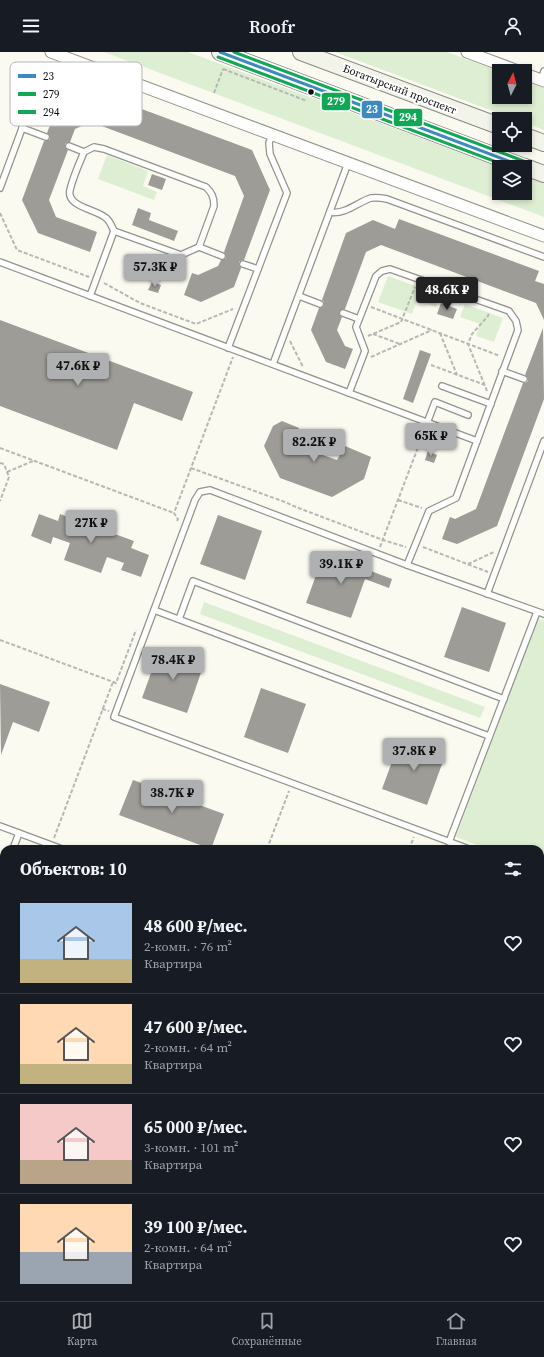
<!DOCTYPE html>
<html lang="ru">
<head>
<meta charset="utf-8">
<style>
	:root { --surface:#171b24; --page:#242831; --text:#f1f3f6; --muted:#9ea1a6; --line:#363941; --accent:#afb0b1 }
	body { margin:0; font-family:"Source Serif 4",serif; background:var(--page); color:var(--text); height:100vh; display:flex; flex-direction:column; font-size:15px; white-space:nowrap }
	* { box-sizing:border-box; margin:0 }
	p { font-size:13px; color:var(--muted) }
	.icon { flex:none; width:22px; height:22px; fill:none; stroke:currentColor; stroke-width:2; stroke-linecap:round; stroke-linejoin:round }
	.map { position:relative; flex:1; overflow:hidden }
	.side { position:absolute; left:0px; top:793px; width:544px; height:456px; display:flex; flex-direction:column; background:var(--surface); border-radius:12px 12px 0 0; box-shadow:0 2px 6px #0003 }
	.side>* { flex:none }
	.needle { width:26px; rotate:6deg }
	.fabs { position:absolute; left:492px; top:12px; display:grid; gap:8px }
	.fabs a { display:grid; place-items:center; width:40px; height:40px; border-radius:0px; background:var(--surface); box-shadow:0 2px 6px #0003; font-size:20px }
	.price { position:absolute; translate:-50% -34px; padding:0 9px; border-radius:4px; background:var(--accent); color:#111; font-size:13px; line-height:26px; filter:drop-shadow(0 1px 2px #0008) }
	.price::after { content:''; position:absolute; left:50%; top:24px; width:12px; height:9px; margin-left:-6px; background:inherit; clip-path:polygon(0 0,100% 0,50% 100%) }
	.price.current { background:#222; color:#fff }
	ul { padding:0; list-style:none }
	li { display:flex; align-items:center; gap:12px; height:100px; padding:0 20px }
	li+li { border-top:1px solid var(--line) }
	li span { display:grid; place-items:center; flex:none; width:112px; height:80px; border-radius:0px; color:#555 }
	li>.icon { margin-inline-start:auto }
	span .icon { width:48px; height:48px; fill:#fffc; stroke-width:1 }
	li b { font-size:17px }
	h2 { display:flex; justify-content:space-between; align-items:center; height:48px; padding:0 20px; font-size:17px }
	header { display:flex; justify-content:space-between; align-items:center; height:52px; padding:0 20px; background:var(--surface); font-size:18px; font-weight:600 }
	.tab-bar { display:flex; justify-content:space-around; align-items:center; height:56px; border-top:1px solid var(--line); background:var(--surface); font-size:11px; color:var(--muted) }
	.tab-bar a { display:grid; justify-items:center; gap:2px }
	.tab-bar .current { color:var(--accent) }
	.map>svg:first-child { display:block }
	.green { fill:#deeed3 }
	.building { fill:#9d9c97 }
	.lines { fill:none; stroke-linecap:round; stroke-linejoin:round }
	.service-casing { stroke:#93938f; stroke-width:8 }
	.minor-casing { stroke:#93938f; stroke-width:13 }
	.tertiary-casing { stroke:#93938f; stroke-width:16 }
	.secondary-casing { stroke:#8a8a86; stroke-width:18 }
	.path { stroke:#b7b7b6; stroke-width:2; stroke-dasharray:4 2; stroke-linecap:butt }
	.service { stroke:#fefefd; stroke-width:5.5 }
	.minor { stroke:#fefefd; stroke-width:11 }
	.tertiary { stroke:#fefefd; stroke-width:14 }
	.secondary { stroke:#f3f4e9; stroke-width:16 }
	.bus-1-casing { stroke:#fff; stroke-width:6 }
	.bus-2-casing { stroke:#fff; stroke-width:6 }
	.bus-3-casing { stroke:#fff; stroke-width:6 }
	.bus-1 { stroke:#3d8ac2; stroke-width:3 }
	.bus-2 { stroke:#10a855; stroke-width:3 }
	.bus-3 { stroke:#10a855; stroke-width:3 }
	.bus-dot { fill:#0c0c0c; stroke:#fff; stroke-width:1.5 }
	.labels { text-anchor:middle; stroke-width:4; stroke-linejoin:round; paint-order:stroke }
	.street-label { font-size:11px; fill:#0c0c0c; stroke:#fff }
	.key { fill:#fff; stroke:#b6b6b6; stroke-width:1 }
	.key-label { font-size:11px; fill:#0c0c0c }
	.line-badge { stroke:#fff; stroke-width:1.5 }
	.badge-label { font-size:11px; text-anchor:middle; font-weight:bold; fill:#fff }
</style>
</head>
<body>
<header><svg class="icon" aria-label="menu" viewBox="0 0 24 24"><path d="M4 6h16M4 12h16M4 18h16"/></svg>Roofr<svg class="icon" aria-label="person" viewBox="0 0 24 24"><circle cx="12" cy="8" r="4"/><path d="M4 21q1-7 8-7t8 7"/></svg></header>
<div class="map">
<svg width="544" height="1249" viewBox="0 0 544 1249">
	<rect width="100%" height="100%" fill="#fafaf1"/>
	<g class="green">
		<path d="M104 0H188L499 115V141H525V124L544 131V165Z"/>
		<path d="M335 0H447L499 19V45H525V29L544 36V78L525 71V67H514Z"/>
		<path d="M107 103 148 119 143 134 157 140 154 148 98 127Z"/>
		<path d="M388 224 440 243 436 255 417 248 412 262 378 250Z"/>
		<path d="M465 252 503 266 494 290 476 284 480 272 460 265Z"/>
		<path d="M204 550 485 655 480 666 200 562Z"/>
		<path d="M537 567 544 569V818L540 816V797H488L456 785Z"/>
		<path d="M540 1125 544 1127V1202L542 1207 540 1206Z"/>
		<path d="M296 1245H361L372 1249H282Z"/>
	</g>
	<g class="building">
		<path d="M96 40 252 98 270 138 244 208H242L239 210V213L241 216 234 235 201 250 184 243 192 221 198 223 218 214 221 208H223L226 206V203L224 200 244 144 235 124 91 70 75 77 70 90H68L65 92V95L68 98 49 148 56 165 97 180 90 200 38 181 22 148 44 89H47L50 87V84L47 81 56 58Z"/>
		<path d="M152 122 166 127 162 138 148 133Z"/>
		<path d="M138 156 151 161 149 168 178 179 174 189 132 173Z"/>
		<path d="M399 167 539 219 535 229 544 232V268L536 251 381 193 366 200 345 257 341 258 339 260 340 263 342 265 337 278 345 294 353 297 345 317 326 310 311 278 319 256H322L324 253V250L322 248 346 181 373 168 395 177Z"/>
		<path d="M152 230 161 233 158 241 148 238Z"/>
		<path d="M441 251 457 257 453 267 437 262Z"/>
		<path d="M0 268 193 340 182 369 134 351 117 398 0 354Z"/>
		<path d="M543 276 544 347 497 474 457 492 442 487 450 465 455 467 476 457 523 331H525L528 329V326L525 323Z"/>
		<path d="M420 298 431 302 413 351 403 347Z"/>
		<path d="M282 369 299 376 294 393 337 408 345 394 371 405 364 427 332 445 280 426 264 394 273 374Z"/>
		<path d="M428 399 437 403 434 411 425 408Z"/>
		<path d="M39 462 58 469 60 462 134 489 131 496 149 503 141 525 121 518 124 511 107 505 101 521 64 508 70 491 53 485 51 492 31 484Z"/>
		<path d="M218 463 262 479 245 528 200 512Z"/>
		<path d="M324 501 369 517 368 518 392 527 389 536 365 527 351 566 306 551Z"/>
		<path d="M462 555 506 571 489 620 444 605Z"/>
		<path d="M160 596 204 612 187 661 142 646Z"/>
		<path d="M0 632 50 650 39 680 13 670 1 703Z"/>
		<path d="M261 636 306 652 288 701 244 685Z"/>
		<path d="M400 688 445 704 427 753 382 737Z"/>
		<path d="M133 728 161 738 162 734 195 747 194 751 224 762 211 797 119 763Z"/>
	</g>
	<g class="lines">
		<g class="service-casing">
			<g id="service">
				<path d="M541 28 544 19"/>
				<path d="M22 76 46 85"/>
				<path d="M69 94 84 100"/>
				<path d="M94 95 104 97 206 135C212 141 214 145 214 154L199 195 181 203 114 179C112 175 110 169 106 166 96 157 66 155 70 138 73 125 79 112 84 100Z"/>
				<path d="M0 136 34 44 72 27 78 20 81 11"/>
				<path d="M330 160C345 163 358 150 371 146 377 145 382 146 387 147L544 205"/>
				<path d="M199 195 222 204"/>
				<path d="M0 210 477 389"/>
				<path d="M243 212 258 217"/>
				<path d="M90 244 114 179"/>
				<path d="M299 244 320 252"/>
				<path d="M343 261 359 267"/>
				<path d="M228 296 287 141 270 102 269 91 272 82"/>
				<path d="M273 312 348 111"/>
				<path d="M502 319 524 327"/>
				<path d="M442 334 491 352"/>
				<path d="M349 341 365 299 356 275 376 224 382 219 390 217 509 259 516 269 518 278 456 446 429 459 407 513"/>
				<path d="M427 371 435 350 468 363"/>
				<path d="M487 542 544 389"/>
				<path d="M154 558 489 684"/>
				<path d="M179 567 193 529 504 647"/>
				<path d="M0 774 62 797"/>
				<path d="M449 790 537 560"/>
				<path d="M13 797 19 781"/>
				<path d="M469 797 114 665 179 491 195 448 200 440 210 438 407 513 544 562"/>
				<path d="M540 824 544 826"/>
				<path d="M0 862 4 851"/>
				<path d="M0 872 4 878"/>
				<path d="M0 906 4 896"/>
				<path d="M59 1249 60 1245"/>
				<path d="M225 1249 227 1245"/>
			</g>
		</g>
		<g class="minor-casing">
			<g id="minor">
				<path d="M51 0 544 184"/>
				<path d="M467 0 518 19"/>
				<path d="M525 22 544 29"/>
				<path d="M540 918 544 907"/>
				<path d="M0 1144 4 1146"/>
			</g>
		</g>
		<g class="tertiary-casing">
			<g id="tertiary">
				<path d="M540 1009 544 998"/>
				<path d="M540 1048 544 1037"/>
				<path d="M0 1049 4 1050"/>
				<path d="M0 1096 4 1097"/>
				<path d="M402 1245 412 1249"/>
				<path d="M526 1245 536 1249"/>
				<path d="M450 1249 451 1245"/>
				<path d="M465 1249 467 1245"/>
			</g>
		</g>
		<g class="secondary-casing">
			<g id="secondary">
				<path d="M220 0 524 115"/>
				<path d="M301 0 499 74"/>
				<path d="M525 84 544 91"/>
				<path d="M525 115 544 122"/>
			</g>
		</g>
		<g class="path">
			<path d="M223 17 307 49"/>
			<path d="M214 41 223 17"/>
			<path d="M0 161 17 198 89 225"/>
			<path d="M104 231 140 251 196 272 233 257"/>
			<path d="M371 255 500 304"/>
			<path d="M440 281 457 323"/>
			<path d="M373 282 400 292"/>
			<path d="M368 284 401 270 415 235"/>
			<path d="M290 289 303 315"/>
			<path d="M371 305 432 278"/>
			<path d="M431 313 485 333"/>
			<path d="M487 339 468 292 472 282 488 264 489 260"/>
			<path d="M0 396 174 461"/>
			<path d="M0 411 4 412 9 425 0 449"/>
			<path d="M191 416 285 450 296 455 383 488 406 495"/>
			<path d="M7 420 33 409"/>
			<path d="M398 448 422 456"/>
			<path d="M177 469 178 467 174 461 233 305"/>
			<path d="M380 495 425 377"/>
			<path d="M423 495 488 520"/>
			<path d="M468 512 494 500"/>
			<path d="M0 588 116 631 136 578"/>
			<path d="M102 657 109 659"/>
			<path d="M54 786 113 630"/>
			<path d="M477 795 482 797"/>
			<path d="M267 797 289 739"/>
			<path d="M409 797 414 785"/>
			<path d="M540 1104 544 1100"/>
			<path d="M540 1232 544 1233"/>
			<path d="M28 1245 30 1249"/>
			<path d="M239 1249 240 1247"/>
		</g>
		<use href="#service" class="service"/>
		<use href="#minor" class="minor"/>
		<use href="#tertiary" class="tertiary"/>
		<use href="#secondary" class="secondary"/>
		<g class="bus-1-casing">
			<path id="bus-1" d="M220 0 524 115"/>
		</g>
		<g class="bus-2-casing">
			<path id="bus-2" d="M218 5 510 115"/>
		</g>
		<g class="bus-3-casing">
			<path id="bus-3" d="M234 0 526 110"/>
		</g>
		<use href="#bus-1" class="bus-1"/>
		<use href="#bus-2" class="bus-2"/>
		<use href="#bus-3" class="bus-3"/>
	</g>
	<circle class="bus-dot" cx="311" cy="40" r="3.5"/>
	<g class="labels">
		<g class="street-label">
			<text transform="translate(400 37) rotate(21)" y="4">Богатырский проспект</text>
		</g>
	</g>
	<rect x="10" y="10" width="132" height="64" rx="6" class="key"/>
	<rect x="18" y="22" width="18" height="4" fill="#3d8ac2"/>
	<rect x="18" y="40" width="18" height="4" fill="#10a855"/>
	<rect x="18" y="58" width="18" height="4" fill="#10a855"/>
	<g class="key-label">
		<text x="43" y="28">23</text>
		<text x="43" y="46">279</text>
		<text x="43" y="64">294</text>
	</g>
	<g class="line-badge">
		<rect x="321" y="40" width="30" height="19" rx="4" fill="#10a855"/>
		<rect x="361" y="48" width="22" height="19" rx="4" fill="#3d8ac2"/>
		<rect x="393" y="56" width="30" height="19" rx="4" fill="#10a855"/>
	</g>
	<g class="badge-label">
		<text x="336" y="53">279</text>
		<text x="372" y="61">23</text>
		<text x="408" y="69">294</text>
	</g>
</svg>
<div class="fabs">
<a><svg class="needle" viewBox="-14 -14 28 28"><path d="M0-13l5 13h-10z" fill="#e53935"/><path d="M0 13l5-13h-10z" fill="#9ea1a6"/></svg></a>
<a><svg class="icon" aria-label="locate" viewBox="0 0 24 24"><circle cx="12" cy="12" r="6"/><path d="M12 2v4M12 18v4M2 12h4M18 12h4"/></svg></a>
<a><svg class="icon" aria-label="layers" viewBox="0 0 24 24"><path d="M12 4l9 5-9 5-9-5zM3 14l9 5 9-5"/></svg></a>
</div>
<b class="price" style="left:155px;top:236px">57.3K ₽</b>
<b class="price current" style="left:447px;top:259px">48.6K ₽</b>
<b class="price" style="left:78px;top:335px">47.6K ₽</b>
<b class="price" style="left:431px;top:405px">65K ₽</b>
<b class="price" style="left:314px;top:411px">82.2K ₽</b>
<b class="price" style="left:91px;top:492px">27K ₽</b>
<b class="price" style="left:341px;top:533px">39.1K ₽</b>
<b class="price" style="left:173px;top:629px">78.4K ₽</b>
<b class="price" style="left:414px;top:720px">37.8K ₽</b>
<b class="price" style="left:172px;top:762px">38.7K ₽</b>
<section class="side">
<h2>Объектов: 10<svg class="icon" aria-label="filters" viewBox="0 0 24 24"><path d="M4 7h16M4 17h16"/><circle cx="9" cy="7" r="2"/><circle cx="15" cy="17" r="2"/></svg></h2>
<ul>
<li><span style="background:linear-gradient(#a9c7e8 70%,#c2b280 0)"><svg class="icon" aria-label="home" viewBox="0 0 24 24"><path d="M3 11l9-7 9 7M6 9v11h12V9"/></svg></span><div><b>48 600 ₽/мес.</b><p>2-комн. · 76 m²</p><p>Квартира</p></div><svg class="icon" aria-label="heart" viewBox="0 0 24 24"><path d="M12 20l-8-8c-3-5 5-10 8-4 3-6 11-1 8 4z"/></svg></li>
<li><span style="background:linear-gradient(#ffd9b3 75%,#c2b280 0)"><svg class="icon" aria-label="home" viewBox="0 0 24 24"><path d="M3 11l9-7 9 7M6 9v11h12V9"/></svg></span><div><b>47 600 ₽/мес.</b><p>2-комн. · 64 m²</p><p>Квартира</p></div><svg class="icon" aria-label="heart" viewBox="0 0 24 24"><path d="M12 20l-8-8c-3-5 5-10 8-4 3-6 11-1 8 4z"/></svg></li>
<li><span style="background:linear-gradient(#f6c9c9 70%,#b9a48a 0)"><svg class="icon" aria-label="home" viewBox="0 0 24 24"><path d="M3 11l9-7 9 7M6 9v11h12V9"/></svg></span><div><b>65 000 ₽/мес.</b><p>3-комн. · 101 m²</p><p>Квартира</p></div><svg class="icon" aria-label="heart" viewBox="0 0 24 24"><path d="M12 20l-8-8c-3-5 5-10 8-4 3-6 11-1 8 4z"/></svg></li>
<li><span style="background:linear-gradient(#ffd9b3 60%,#9aa5b1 0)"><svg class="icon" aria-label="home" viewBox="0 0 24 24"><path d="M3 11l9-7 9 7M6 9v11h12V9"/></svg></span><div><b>39 100 ₽/мес.</b><p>2-комн. · 64 m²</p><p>Квартира</p></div><svg class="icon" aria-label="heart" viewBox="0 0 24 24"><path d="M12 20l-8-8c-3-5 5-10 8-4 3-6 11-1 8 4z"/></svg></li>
</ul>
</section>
</div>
<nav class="tab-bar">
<a class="current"><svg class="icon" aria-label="map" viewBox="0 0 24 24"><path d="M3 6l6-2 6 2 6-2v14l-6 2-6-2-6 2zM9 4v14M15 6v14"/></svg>Карта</a>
<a><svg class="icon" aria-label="saved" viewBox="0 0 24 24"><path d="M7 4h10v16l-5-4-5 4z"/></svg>Сохранённые</a>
<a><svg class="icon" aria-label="home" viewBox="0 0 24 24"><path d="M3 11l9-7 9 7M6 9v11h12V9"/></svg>Главная</a>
</nav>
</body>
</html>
